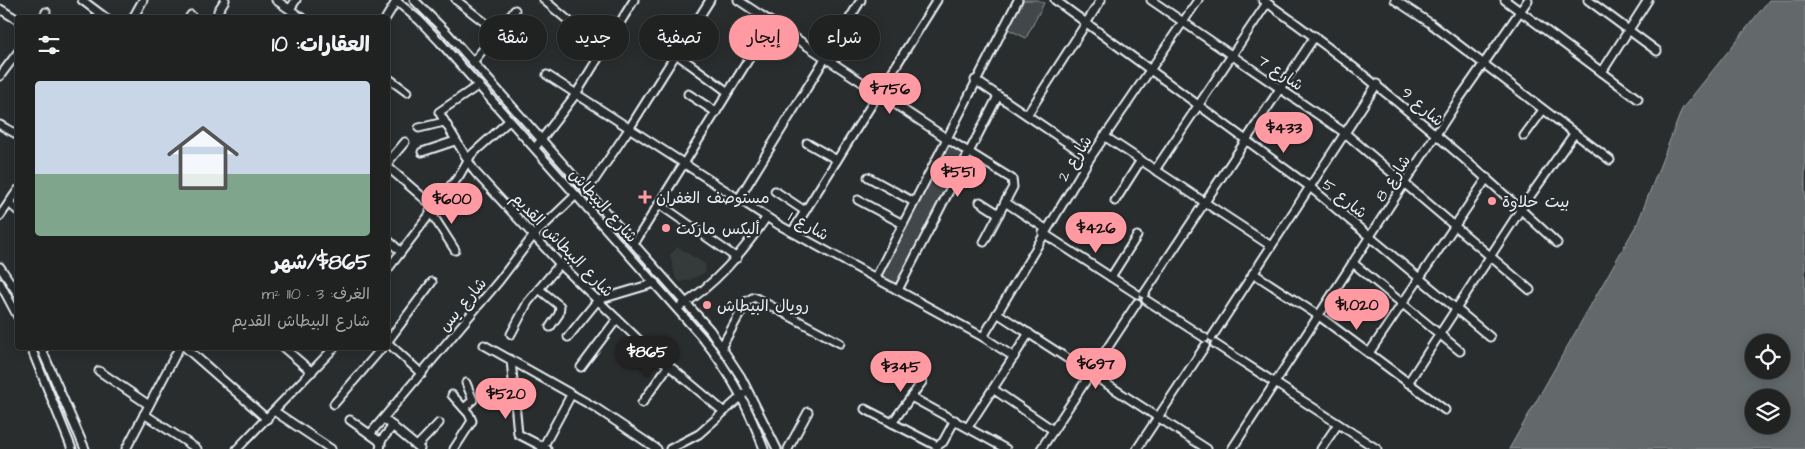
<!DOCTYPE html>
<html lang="ar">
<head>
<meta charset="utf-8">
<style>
	:root { --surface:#202222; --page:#282a2a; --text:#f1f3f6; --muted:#a2a4a5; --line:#3d3f40; --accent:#ff9aa2 }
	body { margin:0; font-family:"Architects Daughter","Playpen Sans Arabic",sans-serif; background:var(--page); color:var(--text); direction:rtl; height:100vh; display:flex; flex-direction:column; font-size:19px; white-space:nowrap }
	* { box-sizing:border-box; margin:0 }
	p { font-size:16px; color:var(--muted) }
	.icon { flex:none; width:28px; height:28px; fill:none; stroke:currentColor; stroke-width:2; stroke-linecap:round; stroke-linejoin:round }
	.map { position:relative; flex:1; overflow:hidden; direction:ltr }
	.panel { position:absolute; left:15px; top:15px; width:375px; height:335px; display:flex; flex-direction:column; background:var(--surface); border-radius:5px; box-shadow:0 2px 12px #0003,0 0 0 1px var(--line); direction:rtl }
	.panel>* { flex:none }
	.top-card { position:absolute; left:405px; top:15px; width:475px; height:45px; direction:rtl; display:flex; gap:10px }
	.controls { position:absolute; left:1745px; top:334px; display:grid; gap:10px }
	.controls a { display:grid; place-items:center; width:45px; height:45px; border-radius:50%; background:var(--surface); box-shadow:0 2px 12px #0003,0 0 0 1px var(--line); font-size:25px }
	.price { position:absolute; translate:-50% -42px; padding:0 11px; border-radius:18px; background:var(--accent); color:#111; font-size:16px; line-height:32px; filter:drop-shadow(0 1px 2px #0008) }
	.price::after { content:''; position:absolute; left:50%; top:30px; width:15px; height:11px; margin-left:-8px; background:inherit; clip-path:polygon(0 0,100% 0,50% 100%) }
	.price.selected { background:#222; color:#fff }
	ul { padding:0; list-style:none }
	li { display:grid; align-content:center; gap:10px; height:265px; padding:0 20px }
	li span { display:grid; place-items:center; height:155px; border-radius:5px; color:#555 }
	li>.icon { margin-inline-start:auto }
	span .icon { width:90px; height:90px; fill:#fffc; stroke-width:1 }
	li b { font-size:21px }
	h2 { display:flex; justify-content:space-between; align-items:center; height:60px; padding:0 20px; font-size:21px }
	.chip { padding:0 18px; border-radius:22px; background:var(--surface); box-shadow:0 2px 12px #0003,0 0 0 1px var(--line); font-size:18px; line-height:45px }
	.chip.selected { background:var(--accent); color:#111 }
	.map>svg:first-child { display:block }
	.built { fill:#363a3b }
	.green { fill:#424648; stroke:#959ca0 }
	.water { fill:#63686b; stroke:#989fa3; fill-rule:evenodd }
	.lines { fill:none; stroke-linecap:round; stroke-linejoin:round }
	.street-casing { stroke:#e8f1f8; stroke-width:11 }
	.street { stroke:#2a2d2e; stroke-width:7 }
	.poi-dot { fill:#ff9aa2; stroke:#2a2d2e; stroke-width:2 }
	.labels { text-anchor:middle; stroke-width:4.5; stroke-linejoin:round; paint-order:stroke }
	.street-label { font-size:16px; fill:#e8f1f8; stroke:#2a2d2e }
	.poi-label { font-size:16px; fill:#e8f1f8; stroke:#2a2d2e; text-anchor:start }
</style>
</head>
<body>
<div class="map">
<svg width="1805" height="449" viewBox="0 0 1805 449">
	<rect width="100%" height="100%" fill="#2a2d2e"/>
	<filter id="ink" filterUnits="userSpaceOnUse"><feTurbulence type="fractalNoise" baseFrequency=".02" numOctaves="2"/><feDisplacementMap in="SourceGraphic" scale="10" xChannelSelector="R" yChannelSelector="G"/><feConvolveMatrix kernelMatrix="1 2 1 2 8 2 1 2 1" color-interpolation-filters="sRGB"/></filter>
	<g filter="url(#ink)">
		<path class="built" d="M678 247 705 264 706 272 689 280 680 282 676 279 670 255Z"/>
		<g class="green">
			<path d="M1023 0H1038L1044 3 1026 38 1008 29Z"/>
			<path d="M946 143 964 154 898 284 880 275Z"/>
		</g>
		<path class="water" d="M1769 0H1805V449H1509L1638 222 1682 109ZM1754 342H1781V370H1754ZM1754 398H1781V425H1754Z"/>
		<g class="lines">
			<g class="street-casing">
				<g id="street">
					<path d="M82 0 106 18"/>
					<path d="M276 0 302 18"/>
					<path d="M395 0 419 20 440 42 701 336C730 371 748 407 764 449"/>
					<path d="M414 0 448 34 710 330 741 377 777 449"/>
					<path d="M456 0 497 32"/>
					<path d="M544 0 603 50"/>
					<path d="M738 0 946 138 1012 179 1013 187 984 242"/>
					<path d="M1055 0 1310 187 1490 337"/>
					<path d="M1151 0 1345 133 1530 290"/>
					<path d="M1263 0C1368 73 1464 156 1557 243"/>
					<path d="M1395 0 1430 23 1610 160"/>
					<path d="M1505 0 1638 99"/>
					<path d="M1588 0 1657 51"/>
					<path d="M0 9 18 20"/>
					<path d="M290 9 296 0"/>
					<path d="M218 11 225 0"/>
					<path d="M43 18 46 12"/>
					<path d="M133 18 143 0"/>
					<path d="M189 18 191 15"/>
					<path d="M386 18 397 0"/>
					<path d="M676 54 728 92"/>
					<path d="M473 62 515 10"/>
					<path d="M1602 72 1648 0"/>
					<path d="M547 75 779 225 983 337 1014 357"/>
					<path d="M0 76 18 52"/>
					<path d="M388 78 407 92"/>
					<path d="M975 80 1090 158"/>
					<path d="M479 85 439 112 475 172 560 264 642 343 723 411"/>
					<path d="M688 94 716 112"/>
					<path d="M1027 115 1101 0"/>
					<path d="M0 125 18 135"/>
					<path d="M419 128 444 122"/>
					<path d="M1104 136 1271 246"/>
					<path d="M1524 136 1543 110"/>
					<path d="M405 142 389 161V168L434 207"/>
					<path d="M807 143 837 160"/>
					<path d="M535 148 576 94 634 0"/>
					<path d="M422 152 455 141"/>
					<path d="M1155 170 1267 3"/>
					<path d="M868 177 914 202"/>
					<path d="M451 185 471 206"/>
					<path d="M587 191 629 129 710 0"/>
					<path d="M775 191 805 211"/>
					<path d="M738 200 861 0"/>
					<path d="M858 200 903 224"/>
					<path d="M1115 201 1141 160"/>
					<path d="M980 202 999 214"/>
					<path d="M1005 202 1046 229"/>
					<path d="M9 203 18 211"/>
					<path d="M659 204 737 258"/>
					<path d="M430 211 455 250"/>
					<path d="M0 216 18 190"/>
					<path d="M792 232 937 0"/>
					<path d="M1043 233 1137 294"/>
					<path d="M388 240 400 251"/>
					<path d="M634 244 755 49"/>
					<path d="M1353 263 1460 351"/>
					<path d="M0 267 18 294"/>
					<path d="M388 269 459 176 471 155 510 120"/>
					<path d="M1253 273 1319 316 1445 410"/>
					<path d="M876 277 1018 0"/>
					<path d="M1111 277 1137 236"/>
					<path d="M0 283 18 317"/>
					<path d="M539 289 560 306 559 314 550 327"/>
					<path d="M898 290 998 96"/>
					<path d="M1144 294 1315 36"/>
					<path d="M1146 300 1205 338"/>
					<path d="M678 308C715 285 742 253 766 218"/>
					<path d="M997 313 1207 449"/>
					<path d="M511 334 528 302 560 264"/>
					<path d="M568 337 598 300 655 283"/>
					<path d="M983 337 1090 158 1198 0"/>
					<path d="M1212 337 1377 84"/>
					<path d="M388 341 432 282"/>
					<path d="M388 343 422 374"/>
					<path d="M1215 344 1377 449"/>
					<path d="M484 345 596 408 657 449"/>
					<path d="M722 346 747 301 754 297 840 343"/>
					<path d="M31 348 72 449"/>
					<path d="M41 348 85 449"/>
					<path d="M186 348 267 419"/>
					<path d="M284 348 312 372"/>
					<path d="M1369 353 1487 178"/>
					<path d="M511 360 518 434 547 449"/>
					<path d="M581 367 617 319"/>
					<path d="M99 371 149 405"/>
					<path d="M1408 383 1521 209 1574 134"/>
					<path d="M993 389 1053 430"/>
					<path d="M452 395 469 414 472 421 454 449"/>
					<path d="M911 397 1006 449"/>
					<path d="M642 403 669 365"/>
					<path d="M334 404 382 348"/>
					<path d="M464 408 473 400 466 383"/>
					<path d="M865 409 937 446 943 442 955 420"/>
					<path d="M274 411 331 449"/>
					<path d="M144 414 197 449"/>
					<path d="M384 419 420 449"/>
					<path d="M350 420 378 440 381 444 380 449"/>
					<path d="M892 423 922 382 920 377 897 365"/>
					<path d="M968 427 1029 333"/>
					<path d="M370 434 499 281 534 235 576 195"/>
					<path d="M380 442 393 426"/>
					<path d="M417 446 439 423"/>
					<path d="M126 449 179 348"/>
					<path d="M237 449 334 348"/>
					<path d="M542 449 571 395"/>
					<path d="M670 449 699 434 744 394"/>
					<path d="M788 449 808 412"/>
					<path d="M1041 449 1137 303"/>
					<path d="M1137 449 1205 346"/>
					<path d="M1232 449 1459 99 1528 0"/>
					<path d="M1321 449 1338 424"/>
				</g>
			</g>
			<use href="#street" class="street"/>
		</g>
	</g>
	<g class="poi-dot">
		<path d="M642.5 189.5h5v5h5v5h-5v5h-5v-5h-5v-5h5z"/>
		<circle cx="1492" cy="201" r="5"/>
		<circle cx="666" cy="228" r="5"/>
		<circle cx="707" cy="305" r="5"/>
	</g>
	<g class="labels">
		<g class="street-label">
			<text transform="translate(1281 72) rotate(34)" y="6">شارع 7</text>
			<text transform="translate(1423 106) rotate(41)" y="6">شارع 9</text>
			<text transform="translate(1074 158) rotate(-58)" y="6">شارع 2</text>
			<text transform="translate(1392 178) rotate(-57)" y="6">شارع 8</text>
			<text transform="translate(1345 198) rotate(39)" y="6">شارع 5</text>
			<text transform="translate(604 205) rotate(48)" y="6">شارع البيطاش</text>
			<text transform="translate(809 225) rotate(29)" y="6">شارع 1</text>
			<text transform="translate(563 244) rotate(46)" y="6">شارع البيطاش القديم</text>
			<text transform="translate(462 304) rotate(-50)" y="6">شارع يس</text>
		</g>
		<g class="poi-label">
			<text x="656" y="203">مستوصف الغفران</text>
			<text x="1502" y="207">بيت حلاوة</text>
			<text x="676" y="234">أليكس ماركت</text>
			<text x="717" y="311">رويال البيطاش</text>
		</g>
	</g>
</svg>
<div class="controls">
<a><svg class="icon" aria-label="locate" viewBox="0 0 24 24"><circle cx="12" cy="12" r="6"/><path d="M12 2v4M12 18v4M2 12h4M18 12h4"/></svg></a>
<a><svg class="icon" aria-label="layers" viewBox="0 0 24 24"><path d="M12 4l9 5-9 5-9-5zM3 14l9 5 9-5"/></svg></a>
</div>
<b class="price" style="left:890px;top:115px">$756</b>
<b class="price" style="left:1284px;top:154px">$433</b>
<b class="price" style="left:958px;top:198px">$551</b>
<b class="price" style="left:452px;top:225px">$600</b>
<b class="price" style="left:1096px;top:254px">$426</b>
<b class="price" style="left:1357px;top:331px">$1,020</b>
<b class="price selected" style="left:647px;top:378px">$865</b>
<b class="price" style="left:1096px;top:390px">$697</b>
<b class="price" style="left:901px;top:393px">$345</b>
<b class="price" style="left:506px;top:420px">$520</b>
<div class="top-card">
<a class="chip">شراء</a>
<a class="chip selected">إيجار</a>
<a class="chip">تصفية</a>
<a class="chip">جديد</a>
<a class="chip">شقة</a>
</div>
<section class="panel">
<h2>العقارات: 10<svg class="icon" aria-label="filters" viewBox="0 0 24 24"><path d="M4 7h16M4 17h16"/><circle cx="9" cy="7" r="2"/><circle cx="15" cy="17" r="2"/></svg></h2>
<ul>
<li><span style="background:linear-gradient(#c9d6e8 60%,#7fa58c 0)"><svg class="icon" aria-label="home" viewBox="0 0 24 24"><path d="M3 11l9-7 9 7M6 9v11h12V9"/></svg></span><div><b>$865/شهر</b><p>الغرف: 3 · 110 m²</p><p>شارع البيطاش القديم</p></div></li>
</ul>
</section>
</div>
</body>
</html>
